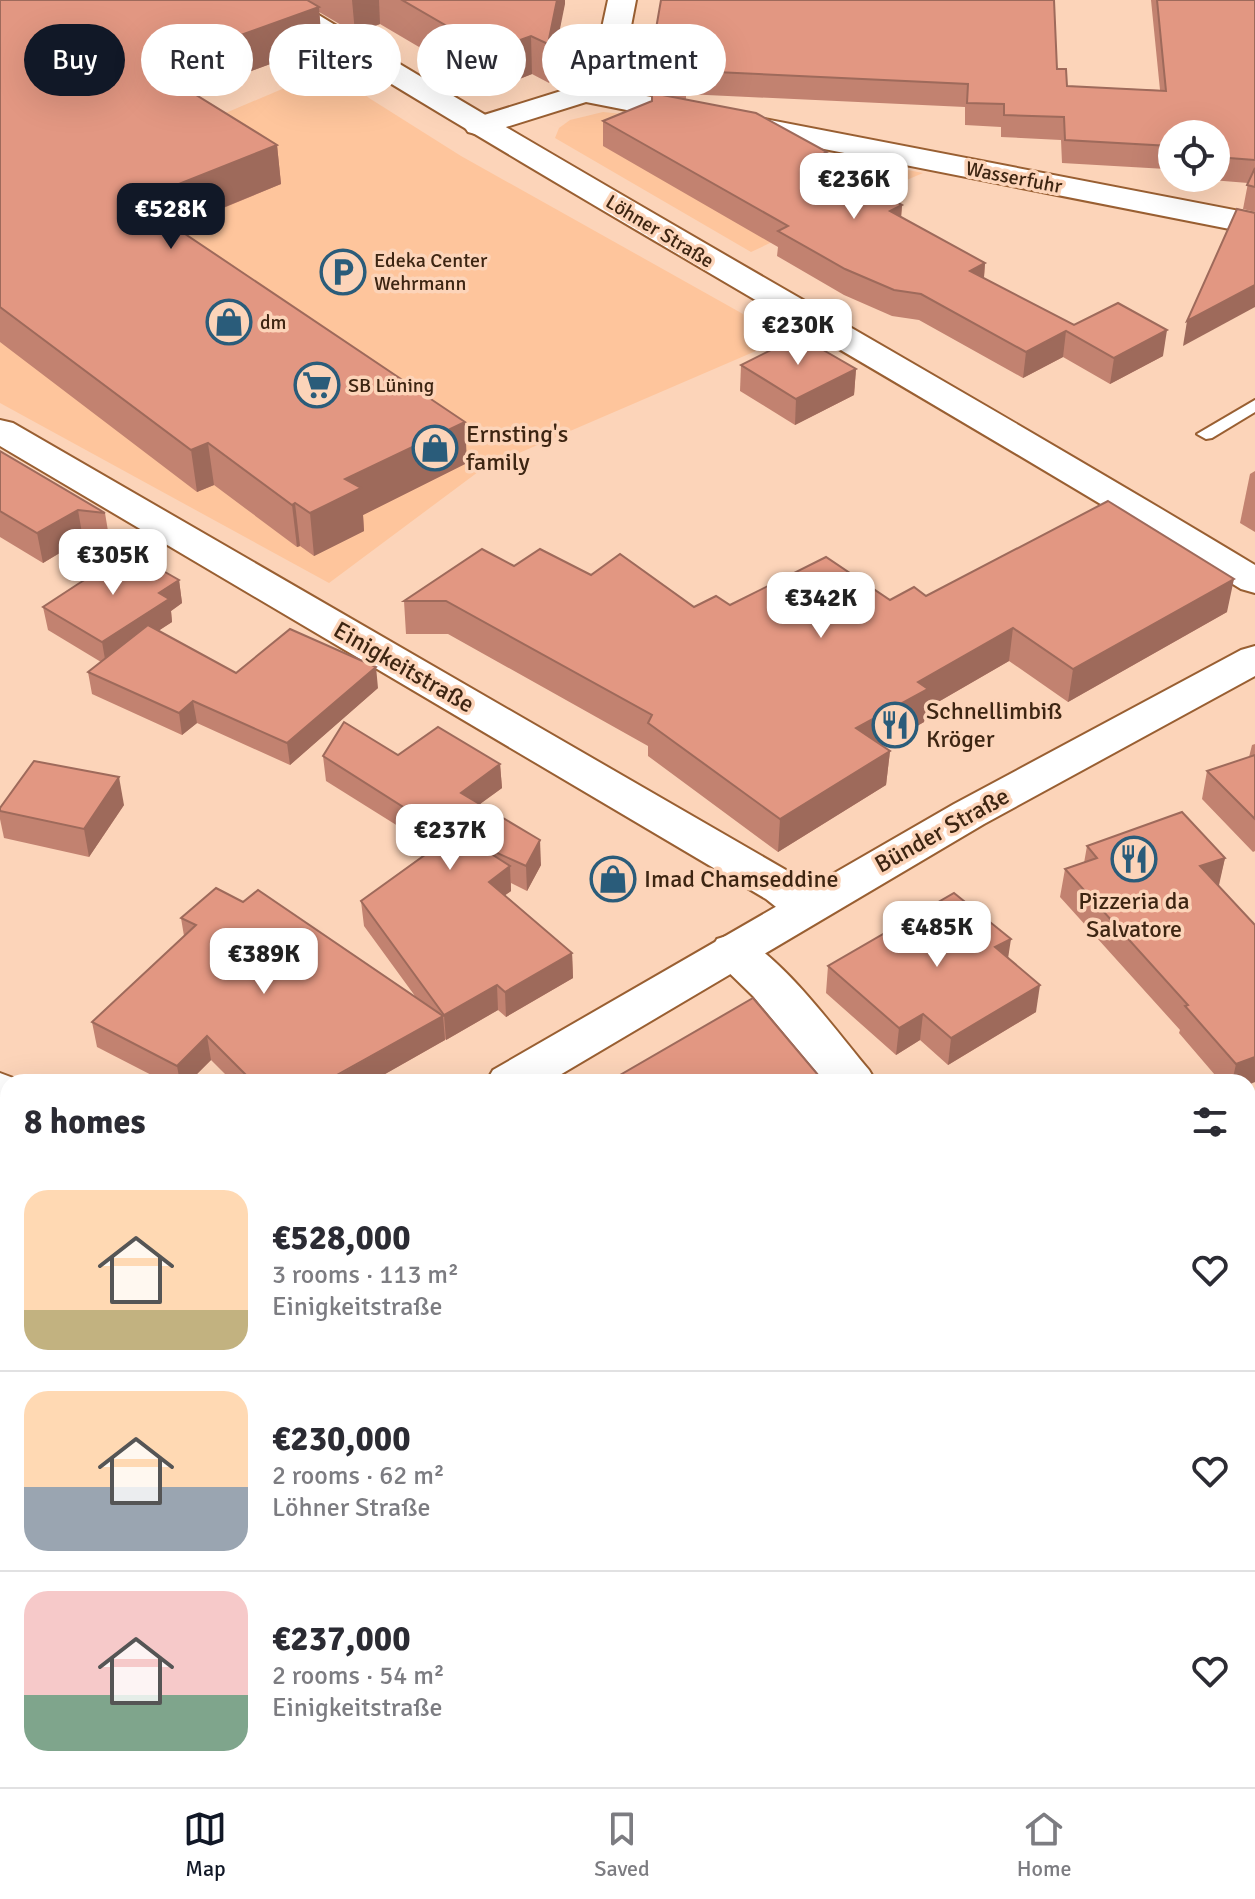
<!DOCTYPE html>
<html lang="en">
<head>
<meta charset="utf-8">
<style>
	:root { --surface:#fff; --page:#f7f7f7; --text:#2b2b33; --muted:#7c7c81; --line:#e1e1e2; --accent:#111827 }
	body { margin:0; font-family:Signika,sans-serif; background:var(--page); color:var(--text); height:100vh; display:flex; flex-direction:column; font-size:30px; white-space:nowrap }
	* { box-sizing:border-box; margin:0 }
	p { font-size:26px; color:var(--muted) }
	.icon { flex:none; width:44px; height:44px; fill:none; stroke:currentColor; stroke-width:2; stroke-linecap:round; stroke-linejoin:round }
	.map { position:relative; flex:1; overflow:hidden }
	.sheet { position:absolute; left:0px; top:1074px; width:1256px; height:714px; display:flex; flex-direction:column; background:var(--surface); border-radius:24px 24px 0 0; box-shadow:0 8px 32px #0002 }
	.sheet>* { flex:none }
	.banner { position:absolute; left:24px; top:24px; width:800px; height:72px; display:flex; gap:16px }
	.fabs { position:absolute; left:1158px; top:120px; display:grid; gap:16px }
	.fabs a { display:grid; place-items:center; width:72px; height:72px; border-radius:50%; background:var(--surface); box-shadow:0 8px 32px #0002; font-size:40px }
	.price { position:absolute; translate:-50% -68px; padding:0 18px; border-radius:16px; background:#fff; color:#222; font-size:26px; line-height:52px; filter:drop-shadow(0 2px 4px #0008) }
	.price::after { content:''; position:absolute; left:50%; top:48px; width:24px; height:18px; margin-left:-12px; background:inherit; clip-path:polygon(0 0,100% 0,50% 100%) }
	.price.selected { background:var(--accent); color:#fff }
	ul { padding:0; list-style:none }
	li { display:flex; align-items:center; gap:24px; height:200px; padding:0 24px }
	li+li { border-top:2px solid var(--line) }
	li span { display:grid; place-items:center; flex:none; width:224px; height:160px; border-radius:24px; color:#555 }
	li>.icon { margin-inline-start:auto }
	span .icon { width:96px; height:96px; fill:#fffc; stroke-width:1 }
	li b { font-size:34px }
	h2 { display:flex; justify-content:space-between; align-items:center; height:96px; padding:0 24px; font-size:34px }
	.pill { padding:0 28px; border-radius:36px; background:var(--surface); box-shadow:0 8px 32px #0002; font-size:28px; line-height:72px }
	.pill.selected { background:var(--accent); color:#fff }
	.menu { display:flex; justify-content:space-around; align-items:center; height:112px; border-top:2px solid var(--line); background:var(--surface); font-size:22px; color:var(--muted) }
	.menu a { display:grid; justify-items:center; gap:4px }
	.menu .selected { color:var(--accent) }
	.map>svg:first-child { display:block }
	.built { fill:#fec59c }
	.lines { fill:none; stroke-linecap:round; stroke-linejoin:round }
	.lane-casing { stroke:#995f32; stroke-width:4 }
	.street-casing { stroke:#995f32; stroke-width:4 }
	.secondary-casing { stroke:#995f32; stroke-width:4 }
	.lane { fill:#fff; fill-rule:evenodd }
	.street { fill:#fff; fill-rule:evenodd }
	.secondary { fill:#fff; fill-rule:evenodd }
	.wall { fill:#c28270 }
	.shaded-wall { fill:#9e6a5b }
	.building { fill:#e29782; stroke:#9e6a5b; stroke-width:2 }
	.labels { text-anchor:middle; stroke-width:7; stroke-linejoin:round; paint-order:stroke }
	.far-street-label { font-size:20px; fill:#3d2512; stroke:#fcd4b9 }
	.far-poi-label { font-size:20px; fill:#3d2512; stroke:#fcd4b9; text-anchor:start }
	.poi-label { font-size:24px; fill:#3d2512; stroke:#fcd4b9; text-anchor:start }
	.street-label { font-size:24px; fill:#3d2512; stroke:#fcd4b9 }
</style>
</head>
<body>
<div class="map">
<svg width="1255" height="1787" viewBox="0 0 1255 1787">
	<rect width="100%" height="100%" fill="#fcd4b9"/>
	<g class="built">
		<path d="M0 0 195 126 334 67 369 98 461 156 786 338 482 469 329 583 0 403Z"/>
		<path d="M603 112 623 114 923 173 888 188 879 184 847 198 855 203 751 252 555 138 559 128 570 120Z"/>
	</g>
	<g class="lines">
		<g class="lane-casing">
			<path id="lane" d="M1255 400V412L1212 438 1206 439 1197 434Z"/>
		</g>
		<g class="street-casing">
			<g id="street">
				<path d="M608 0H636L621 78 610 89 1255 214V234L586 102 490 132 479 135 468 132 464 126 468 120 574 87 592 74Z"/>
				<path d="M0 420 13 423 798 877 821 896 827 907 821 918C796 925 785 914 766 899L0 446Z"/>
				<path d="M733 934C776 947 838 1034 869 1070L876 1082H825L753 996 717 961 711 950 717 939Z"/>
				<path d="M0 1073 24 1082H8V1113L0 1110Z"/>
				<path d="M0 1404 8 1406V1459L0 1456Z"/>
				<path d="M1248 1517 1255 1519V1573L1248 1571Z"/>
				<path d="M889 1780H949L946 1787H886Z"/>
				<path d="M1083 1780H1165L1168 1787H1086Z"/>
			</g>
		</g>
		<g class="secondary-casing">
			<g id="secondary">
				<path d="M260 0H294C611 194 937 373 1255 565V593L1241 589C918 391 587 206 264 6Z"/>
				<path d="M1255 646V676L984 824 548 1082H486L493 1070 954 804 1241 650Z"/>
				<path d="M8 1377V1423L0 1426V1380Z"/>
			</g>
		</g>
		<use href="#lane" class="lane"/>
		<use href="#street" class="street"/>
		<use href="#secondary" class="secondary"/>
	</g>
	<g class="wall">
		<path d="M0 0H565L549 83 532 74 492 90 380 24 355 33 319 12 322 45 192 93 277 145 281 184 175 228 467 463 363 515 364 531 314 556 300 546 297 547 214 485 197 492 0 342Z"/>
		<path d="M1151 0H1255V212L1243 209 1248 183 1187 178H1216V134H1172V177L1166 176V169L1062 163 1061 140 1001 137V127L965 125V107L686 94V100L827 164 902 205 901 217 985 263 984 278 1074 325 1163 356 1110 384 1063 357 1023 378 919 320 892 316 844 295 777 256 778 247 603 146V121L669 96 649 92V69H1057L1067 86 1160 90Z"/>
		<path d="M741 365 856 369 854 395 795 425 740 391Z"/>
		<path d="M0 451 105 513 110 543 83 539 43 563 0 537Z"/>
		<path d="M1255 471V532L1240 523 1250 474Z"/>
		<path d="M514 566 591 575 694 607 890 600 926 596 1227 612 1068 702 1009 661 926 709 924 722 882 746 890 751 886 785 778 852 648 756V746L448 634H406L404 601Z"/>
		<path d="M179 580 182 603 171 611 172 622 158 631 236 673 378 688 290 765 197 723 182 735 92 694 88 672 101 662 48 630 43 607Z"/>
		<path d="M1255 744V851L1253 852 1202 799 1207 771 1249 757 1252 745Z"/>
		<path d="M398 755 500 764 502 788 480 804 541 865 527 891 511 883V891L505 895 572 953 573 978 506 1017 498 1010 446 1040 445 1039V1040L371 1082H233L211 1060 189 1082H165L97 1047 92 1022 184 936 181 918 415 996 364 926 361 901 433 848 326 781 323 756Z"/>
		<path d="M124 805 89 857 4 838 0 819V808Z"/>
		<path d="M1087 846 1225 858 1218 886 1248 1082H1221L1179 1033 1180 1030 1060 897 1065 869 1084 863Z"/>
		<path d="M1008 958 1036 1012 948 1065 920 1040 896 1055 826 993 828 966Z"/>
		<path d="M0 1186 8 1194V1267L0 1264Z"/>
		<path d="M0 1503 8 1505V1706L0 1704Z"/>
	</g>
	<g class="shaded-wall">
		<path d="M352 0H379L380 24 355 33Z"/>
		<path d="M557 0H565V4L549 83 548 44Z"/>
		<path d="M319 7 322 45 156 106 151 67Z"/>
		<path d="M531 36 532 74 492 90 490 51Z"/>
		<path d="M277 145 281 184 141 241 136 201Z"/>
		<path d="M827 152 826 177 815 158Z"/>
		<path d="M902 205 900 231 890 211Z"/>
		<path d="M985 263 983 289 970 271Z"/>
		<path d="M1255 285V307L1183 346 1187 321Z"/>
		<path d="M1167 330 1163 356 1110 384 1114 358Z"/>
		<path d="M1066 331 1063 357 1023 378 1026 352Z"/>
		<path d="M856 369 854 395 795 425 796 399Z"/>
		<path d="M465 422 467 463 363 515 364 531 314 556 310 513 345 479Z"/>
		<path d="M208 443 214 485 197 492 191 450Z"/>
		<path d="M295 503 300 546 297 547 292 505Z"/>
		<path d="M78 510 83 539 43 563 37 533Z"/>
		<path d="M1234 579 1227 612 1068 702 1073 669Z"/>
		<path d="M179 580 182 603 171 611 172 622 106 665 102 642 159 593Z"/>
		<path d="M1013 628 1009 661 926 709 924 722 854 762 856 728 918 682Z"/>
		<path d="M376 667 378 688 290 765 287 743Z"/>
		<path d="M193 701 197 723 182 735 179 713Z"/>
		<path d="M890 751 886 785 778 852 780 819Z"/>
		<path d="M500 764 502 788 462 817 461 793Z"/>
		<path d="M119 777 124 805 89 857 84 829Z"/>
		<path d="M540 840 541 865 527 891 526 866Z"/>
		<path d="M1225 858 1219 885 1194 894 1200 866Z"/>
		<path d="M510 866 511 891 490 906 489 882Z"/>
		<path d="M1011 939 1007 965 995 947Z"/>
		<path d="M572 953 573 978 506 1017 505 992Z"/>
		<path d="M497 985 498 1010 446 1040 444 1015Z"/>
		<path d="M1040 985 1036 1012 948 1065 951 1038Z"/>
		<path d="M923 1014 920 1040 896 1055 899 1028Z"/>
		<path d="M443 1016 445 1040 371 1082H326Z"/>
		<path d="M207 1036 211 1060 189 1082H180L177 1066Z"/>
		<path d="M1255 1057V1082L1248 1085V1082H1232L1236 1064Z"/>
		<path d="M845 1780H848L847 1787H843Z"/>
	</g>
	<g class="building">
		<path d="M0 0H307L319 7 151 67 277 145 136 201 465 422 345 479 361 488 310 513 295 503 292 505 208 443 191 450 0 307Z"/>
		<path d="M402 0H557L548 44 531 36 490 51Z"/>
		<path d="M661 0H1054L1057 69H1066L1067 86 1166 91 1157 0H1255V160L1216 157V134H1172V153H1170V146L1065 140 1064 117 1004 115V104L967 103 968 84 672 70 686 78 649 69Z"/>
		<path d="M652 93 756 113 827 152 815 158 902 205 890 211 985 263 970 271 1074 325 1118 303 1167 330 1114 358 1066 331 1026 352 921 294 894 290 845 269 778 231 788 226 603 121 652 101Z"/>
		<path d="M1255 168V187L1247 185Z"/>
		<path d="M1237 209 1255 213V285L1187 321Z"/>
		<path d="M799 336 856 369 796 399 741 365Z"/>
		<path d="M0 451 105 513 78 510 37 533 0 511Z"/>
		<path d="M1108 501 1234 579 1073 669 1013 628 918 682 928 689 856 728 890 751 780 819 648 723 652 715 446 601H404L482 549 514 566 540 549 591 575 620 554 694 607 716 596 730 605 826 557 890 600 914 587 926 596Z"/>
		<path d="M130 552 179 580 159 593 169 599 102 642 43 607 78 584Z"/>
		<path d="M148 625 236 673 290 629 376 667 287 743 193 701 179 713 88 672Z"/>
		<path d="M344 722 398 755 438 727 500 764 461 793 540 840 526 866 471 841 510 866 489 882 572 953 505 992 497 985 444 1015 361 901 454 834 427 822 323 756Z"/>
		<path d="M1255 755V819L1207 771Z"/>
		<path d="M34 761 119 777 84 829 0 811V808Z"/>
		<path d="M1182 812 1225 858 1200 866 1255 925V1057L1236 1064 1185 1006 1188 1005 1065 869 1097 858 1087 846Z"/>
		<path d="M216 888 243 902 258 890 443 1016 326 1081 324 1078 316 1082H253L207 1036 177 1066 92 1022 196 925 181 918Z"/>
		<path d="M954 893 1011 939 995 947 1040 985 951 1038 923 1014 899 1028 828 966Z"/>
		<path d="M753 998 824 1082H608Z"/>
		<path d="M0 1186 8 1194V1242L0 1239Z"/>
		<path d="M0 1503 8 1505V1684L0 1681Z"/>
		<path d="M603 1780H671L693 1787H601Z"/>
		<path d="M696 1780H845L843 1787H694Z"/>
	</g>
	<defs>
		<g id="parking-ring" transform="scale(2.3)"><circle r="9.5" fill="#fcd4b9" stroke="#2a5c7a" stroke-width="1.5"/><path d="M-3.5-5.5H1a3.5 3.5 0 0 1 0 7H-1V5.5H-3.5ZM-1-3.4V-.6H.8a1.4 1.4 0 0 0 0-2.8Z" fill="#2a5c7a"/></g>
		<g id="shop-ring" transform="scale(2.3)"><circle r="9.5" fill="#fcd4b9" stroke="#2a5c7a" stroke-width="1.5"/><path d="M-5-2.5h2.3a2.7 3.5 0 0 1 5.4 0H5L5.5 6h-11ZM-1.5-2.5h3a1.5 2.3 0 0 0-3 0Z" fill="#2a5c7a"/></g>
		<g id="supermarket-ring" transform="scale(2.3)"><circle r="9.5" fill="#fcd4b9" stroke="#2a5c7a" stroke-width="1.5"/><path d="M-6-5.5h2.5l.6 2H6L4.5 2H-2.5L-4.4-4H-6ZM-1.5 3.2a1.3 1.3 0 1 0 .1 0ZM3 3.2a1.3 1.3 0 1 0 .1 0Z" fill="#2a5c7a"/></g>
		<g id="restaurant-ring" transform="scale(2.3)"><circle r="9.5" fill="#fcd4b9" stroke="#2a5c7a" stroke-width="1.5"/><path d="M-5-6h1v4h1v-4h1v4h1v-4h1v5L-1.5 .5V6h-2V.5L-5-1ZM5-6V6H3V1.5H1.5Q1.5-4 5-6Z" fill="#2a5c7a"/></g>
	</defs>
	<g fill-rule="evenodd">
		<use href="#parking-ring" x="343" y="272"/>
		<use href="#shop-ring" x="229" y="322"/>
		<use href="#supermarket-ring" x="317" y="385"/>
		<use href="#shop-ring" x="435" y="448"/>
		<use href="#restaurant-ring" x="895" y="725"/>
		<use href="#restaurant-ring" x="1134" y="859"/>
		<use href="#shop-ring" x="613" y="879"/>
	</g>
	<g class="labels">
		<g class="far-street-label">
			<text transform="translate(1014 177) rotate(11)" y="7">Wasserfuhr</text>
			<text transform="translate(660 231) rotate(31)" y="7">Löhner Straße</text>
		</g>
		<g class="far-poi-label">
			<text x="374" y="267">Edeka Center<tspan x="374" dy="23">Wehrmann</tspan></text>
			<text x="260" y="329">dm</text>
			<text x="348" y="392">SB Lüning</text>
		</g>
		<g class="poi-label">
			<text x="466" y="442">Ernsting's<tspan x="466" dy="28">family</tspan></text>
			<text x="926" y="719">Schnellimbiß<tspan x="926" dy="28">Kröger</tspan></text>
			<text x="644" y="887">Imad Chamseddine</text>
			<text x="1134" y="909" text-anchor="middle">Pizzeria da<tspan x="1134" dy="28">Salvatore</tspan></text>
		</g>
		<g class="street-label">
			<text transform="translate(404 667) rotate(30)" y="8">Einigkeitstraße</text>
			<text transform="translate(942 830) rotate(-29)" y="8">Bünder Straße</text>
		</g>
	</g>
</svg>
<div class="fabs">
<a><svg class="icon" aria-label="locate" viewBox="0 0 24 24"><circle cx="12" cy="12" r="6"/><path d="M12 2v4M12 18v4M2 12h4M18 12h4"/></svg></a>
</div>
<b class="price" style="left:854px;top:221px">€236K</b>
<b class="price selected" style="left:171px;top:251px">€528K</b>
<b class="price" style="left:798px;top:367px">€230K</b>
<b class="price" style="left:113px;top:597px">€305K</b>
<b class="price" style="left:821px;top:640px">€342K</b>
<b class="price" style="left:450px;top:872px">€237K</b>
<b class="price" style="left:937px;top:969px">€485K</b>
<b class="price" style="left:264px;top:996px">€389K</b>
<div class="banner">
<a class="pill selected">Buy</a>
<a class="pill">Rent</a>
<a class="pill">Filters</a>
<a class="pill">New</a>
<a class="pill">Apartment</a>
</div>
<section class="sheet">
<h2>8 homes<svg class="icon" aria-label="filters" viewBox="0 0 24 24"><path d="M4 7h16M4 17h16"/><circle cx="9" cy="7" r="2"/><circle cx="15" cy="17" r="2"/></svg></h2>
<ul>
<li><span style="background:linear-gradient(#ffd9b3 75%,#c2b280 0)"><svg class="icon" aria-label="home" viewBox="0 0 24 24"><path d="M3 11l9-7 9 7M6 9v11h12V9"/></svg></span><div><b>€528,000</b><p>3 rooms · 113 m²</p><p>Einigkeitstraße</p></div><svg class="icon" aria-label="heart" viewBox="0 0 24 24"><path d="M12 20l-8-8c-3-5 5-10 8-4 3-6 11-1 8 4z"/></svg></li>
<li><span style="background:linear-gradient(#ffd9b3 60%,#9aa5b1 0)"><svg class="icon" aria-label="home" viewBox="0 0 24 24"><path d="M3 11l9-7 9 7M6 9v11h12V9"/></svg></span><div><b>€230,000</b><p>2 rooms · 62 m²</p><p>Löhner Straße</p></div><svg class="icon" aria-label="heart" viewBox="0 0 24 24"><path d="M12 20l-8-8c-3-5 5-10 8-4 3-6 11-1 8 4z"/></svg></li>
<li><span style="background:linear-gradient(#f6c9c9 65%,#7fa58c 0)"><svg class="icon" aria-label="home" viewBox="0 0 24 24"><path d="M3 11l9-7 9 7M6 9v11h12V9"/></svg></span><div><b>€237,000</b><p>2 rooms · 54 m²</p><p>Einigkeitstraße</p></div><svg class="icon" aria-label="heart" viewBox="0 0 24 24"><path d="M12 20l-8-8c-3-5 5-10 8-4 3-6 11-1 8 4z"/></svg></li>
</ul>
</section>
</div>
<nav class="menu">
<a class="selected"><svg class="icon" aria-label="map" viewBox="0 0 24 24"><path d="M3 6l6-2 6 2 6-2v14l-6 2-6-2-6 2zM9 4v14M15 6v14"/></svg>Map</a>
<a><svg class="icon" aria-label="saved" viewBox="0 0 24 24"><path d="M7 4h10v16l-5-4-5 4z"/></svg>Saved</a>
<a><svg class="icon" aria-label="home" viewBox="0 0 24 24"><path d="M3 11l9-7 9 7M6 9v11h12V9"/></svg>Home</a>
</nav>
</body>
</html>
